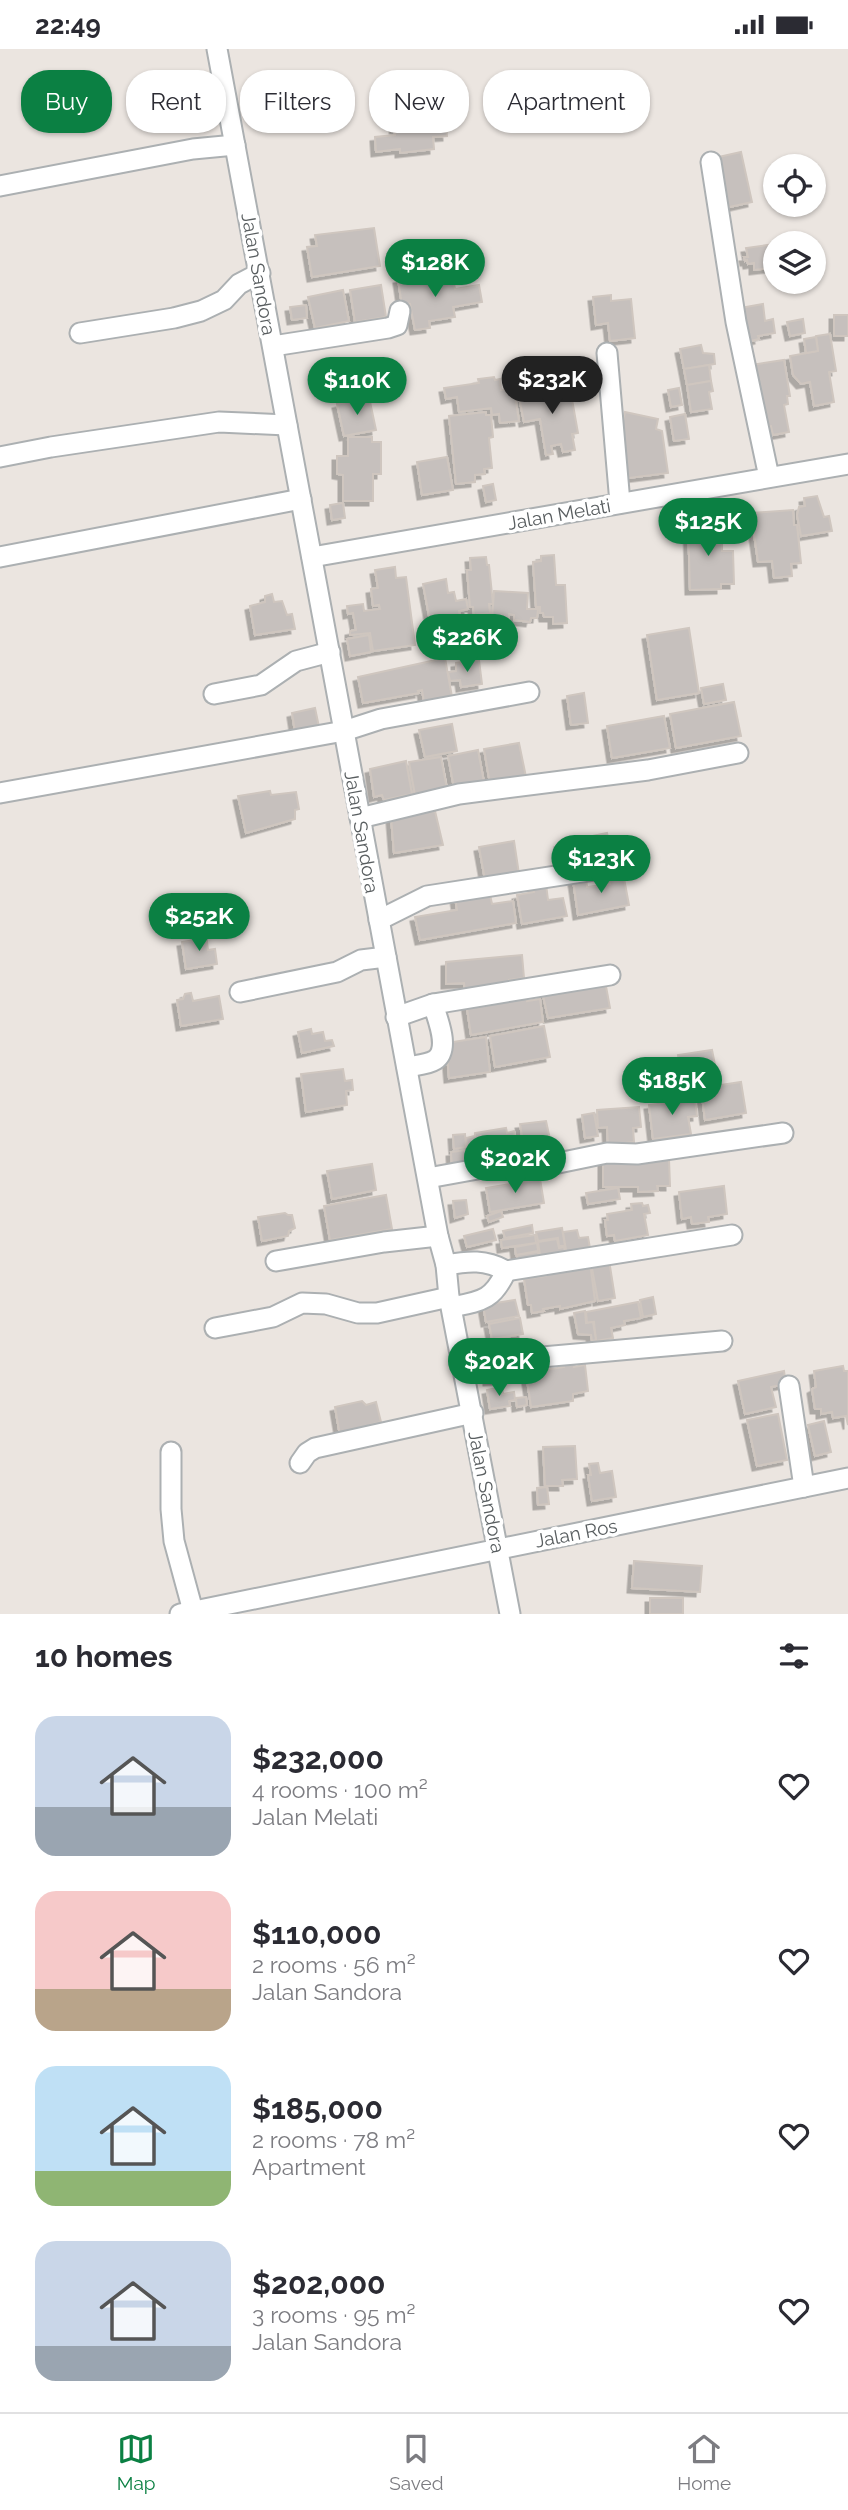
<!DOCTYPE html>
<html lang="en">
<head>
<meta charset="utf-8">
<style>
	:root { --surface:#fff; --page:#f2f2f3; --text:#2b2b33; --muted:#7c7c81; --line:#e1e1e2; --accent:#0b8043 }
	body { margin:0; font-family:Raleway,sans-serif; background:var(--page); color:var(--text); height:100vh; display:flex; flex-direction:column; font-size:26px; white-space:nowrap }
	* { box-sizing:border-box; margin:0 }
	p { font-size:23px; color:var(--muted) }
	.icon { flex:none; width:38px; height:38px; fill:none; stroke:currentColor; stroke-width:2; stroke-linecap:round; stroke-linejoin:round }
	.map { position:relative; height:1565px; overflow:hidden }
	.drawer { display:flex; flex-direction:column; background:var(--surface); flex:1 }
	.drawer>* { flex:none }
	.banner { position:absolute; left:21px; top:21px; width:807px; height:63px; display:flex; gap:14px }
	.fabs { position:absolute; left:763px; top:105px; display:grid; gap:14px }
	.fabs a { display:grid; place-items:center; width:63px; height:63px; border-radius:50%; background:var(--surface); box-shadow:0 2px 5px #0004; font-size:35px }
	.price { position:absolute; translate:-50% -60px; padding:0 16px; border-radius:24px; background:var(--accent); color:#fff; font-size:23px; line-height:46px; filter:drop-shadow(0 2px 4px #0008) }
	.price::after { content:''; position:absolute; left:50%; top:42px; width:21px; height:16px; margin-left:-10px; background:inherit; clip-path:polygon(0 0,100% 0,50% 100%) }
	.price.active { background:#222; color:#fff }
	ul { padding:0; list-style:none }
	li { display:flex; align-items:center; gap:21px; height:175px; padding:0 35px }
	li span { display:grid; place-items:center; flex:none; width:196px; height:140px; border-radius:21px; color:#555 }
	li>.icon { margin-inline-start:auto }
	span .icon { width:84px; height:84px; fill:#fffc; stroke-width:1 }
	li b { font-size:30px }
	h2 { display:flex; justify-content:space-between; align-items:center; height:84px; padding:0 35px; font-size:30px }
	.chip { padding:0 24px; border-radius:28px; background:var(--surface); box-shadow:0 2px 5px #0004; font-size:24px; line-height:63px }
	.chip.active { background:var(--accent); color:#fff }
	.status { display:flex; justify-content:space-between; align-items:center; height:49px; padding:0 35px; background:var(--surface); direction:ltr }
	.status svg { height:19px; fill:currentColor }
	.tab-bar { display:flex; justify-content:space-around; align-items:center; height:98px; border-top:2px solid var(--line); background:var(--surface); font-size:19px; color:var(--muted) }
	.tab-bar a { display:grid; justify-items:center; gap:4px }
	.tab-bar .active { color:var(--accent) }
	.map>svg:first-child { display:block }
	.building { fill:#c6c0bd; stroke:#cfc6bf; stroke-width:2; filter:url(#shadow) }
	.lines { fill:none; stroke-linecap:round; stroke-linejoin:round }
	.minor-casing { stroke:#acb0b2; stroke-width:23 }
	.minor { stroke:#fff; stroke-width:19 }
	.labels { text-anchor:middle; stroke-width:7; stroke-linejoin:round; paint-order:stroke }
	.street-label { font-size:19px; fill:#595e60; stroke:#fff }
</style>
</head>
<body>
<div class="status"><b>22:49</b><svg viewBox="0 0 49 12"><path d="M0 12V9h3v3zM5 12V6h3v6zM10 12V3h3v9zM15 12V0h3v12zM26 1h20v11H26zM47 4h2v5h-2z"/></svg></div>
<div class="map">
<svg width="848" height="1565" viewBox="0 0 848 1565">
	<defs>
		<filter id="shadow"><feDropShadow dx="-4.5" dy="4.5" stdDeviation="0" flood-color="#0004"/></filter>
	</defs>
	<rect width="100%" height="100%" fill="#ebe5e0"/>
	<g class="building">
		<path d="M434 42 437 61 397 66 395 47Z"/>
		<path d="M444 62 447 87 433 88 434 100 400 104V100L376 103 375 88 395 86 393 68Z"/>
		<path d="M741 103 752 153 725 159 714 109Z"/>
		<path d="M374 179 380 217 312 228 307 198 317 197 315 186Z"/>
		<path d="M775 195V213L770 214 771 219 754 221V214L748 215 747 211 745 212 744 208H748L746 199Z"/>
		<path d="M421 226 423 235 453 230 455 240 479 236 482 253 453 258 455 268 429 272 430 279 415 281 410 255 402 257 398 230Z"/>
		<path d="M381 236 386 268 355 273 350 241Z"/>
		<path d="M343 241 349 272 315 279 308 248Z"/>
		<path d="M611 246V252L631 250 635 289 610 292 608 274 596 276 593 248Z"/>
		<path d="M763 255 765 272 773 270 775 284 758 287 759 290 746 293 740 259Z"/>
		<path d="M306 256 307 269 292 271 290 258Z"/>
		<rect x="834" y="266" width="14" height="21"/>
		<path d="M803 270 805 284 790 287 787 273Z"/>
		<path d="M830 285 836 322 829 323 834 353 814 357 810 333 801 335 793 326 790 307 818 302 816 287Z"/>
		<path d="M816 288 818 302 806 304 804 290Z"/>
		<path d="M701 296 703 304 714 305 715 315 684 320 680 300Z"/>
		<path d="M784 311 790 347H787L788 355 784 356 789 383 773 386 771 377 764 378 751 316Z"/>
		<path d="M709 316 711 332 687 336 684 320Z"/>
		<path d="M494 328 495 331 500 330 501 341 514 339 519 372 500 374 499 365 492 366 491 359 459 363 457 348 446 350 444 339 479 334 478 330Z"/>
		<path d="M711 332 713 342 709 343 712 360 691 363 687 336Z"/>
		<path d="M560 335 561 340 570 339 578 384 572 385 575 401 563 403 561 395 551 397 553 405 546 406 540 370 524 373 519 348 538 345 537 339Z"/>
		<path d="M679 339 682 356 671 358 668 341Z"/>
		<path d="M369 348 376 381 344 387 337 355Z"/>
		<path d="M486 363V366H491L493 388 489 389 492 419 484 420 485 425 475 426V433L456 435 449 367Z"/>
		<path d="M625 363 658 370 656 380 662 382 668 424 621 430 617 398Z"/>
		<path d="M685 365 689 390 674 392 670 368Z"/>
		<path d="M348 388H372V393H381V425H373V452H343V426L337 425V407H348Z"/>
		<path d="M447 408 453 441 422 446 417 413Z"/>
		<path d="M493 435 496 451 486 453 483 437Z"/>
		<path d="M817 447 824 468 829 467 832 482 801 487 797 466 799 458 805 457 804 449Z"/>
		<path d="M343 454 345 469 332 471 330 456Z"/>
		<path d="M793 461 794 476H797L801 514 791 515 792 527 774 529 772 512 758 513 751 464Z"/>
		<path d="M715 471 716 495H722V502H733L734 535H721V540L690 541 688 472Z"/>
		<path d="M554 506 556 536H565L567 574 553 575V568H544L543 564H540V558H536L533 513 541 512V507Z"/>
		<path d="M486 508 487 516H489L493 555H489L490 564 474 566 473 558H470L467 521H471L470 509Z"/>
		<path d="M395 518 396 529 406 528 415 596 373 602 370 584 350 586V582L356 581 353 564 348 565 347 557 363 555 364 562 380 560 379 556 373 557 371 540 378 539 375 521Z"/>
		<path d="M446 530 448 544 454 543 456 552 466 550 468 560 459 562 463 586 473 584 475 592 435 599 423 535Z"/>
		<path d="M494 542 528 544 527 560H538L537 569H531L530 573 514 571V566L509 565 508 573 492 571Z"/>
		<path d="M272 545 274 553 282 552 287 566 292 565 295 580 255 586 250 557 265 553V547Z"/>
		<path d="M689 579 699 644 657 651 647 586Z"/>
		<path d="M369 586 371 603 350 607 347 590Z"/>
		<path d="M445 609 452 648 424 653 422 641 418 642 419 644 363 654 358 628Z"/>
		<path d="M479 611 482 635 461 638 460 631 450 632 448 623 456 622V614Z"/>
		<path d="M723 635 726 651 704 655 701 639Z"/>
		<path d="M584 644 588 674 571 676 567 647Z"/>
		<path d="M734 653 741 687 676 699 670 665Z"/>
		<path d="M315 659 319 678 295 683 292 664Z"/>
		<path d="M664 667 670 699 612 709 607 677Z"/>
		<path d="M452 675 457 702 425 708 419 681Z"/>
		<path d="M519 694 526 728 490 735 484 700Z"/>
		<path d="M478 701 484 733 454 739 448 707Z"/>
		<path d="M441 708 447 740 415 746 409 713Z"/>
		<path d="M406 712 412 745 384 751 382 746 374 748 370 720Z"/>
		<path d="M270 742 271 746 296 743 299 760 295 761V770L246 784 238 747Z"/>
		<path d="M435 762 443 796 394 804 391 768Z"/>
		<path d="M607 784 609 794 603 796 604 813 572 818 570 803 561 805 559 794Z"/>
		<path d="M514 792 519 825 485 831 479 798Z"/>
		<path d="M623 824 629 856 578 866 573 831 586 828 587 838 610 835 609 826Z"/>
		<path d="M546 835 548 851 563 849 567 867 522 875 517 846 534 843 533 837Z"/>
		<path d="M489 841 492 855 513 852 516 874 420 891 415 868 457 861 455 848Z"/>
		<path d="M206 884 208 901 215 900 217 915 186 920 182 893 194 891 196 886Z"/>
		<path d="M522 906 524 929 509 931 510 939 465 945 464 934 446 935V913Z"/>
		<path d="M605 932 610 959 548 969 542 942Z"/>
		<path d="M191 944 193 952 219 947 223 970 181 977 177 951 183 950 185 945Z"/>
		<path d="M525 944 527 952 540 950 543 973 471 986 466 953Z"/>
		<path d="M544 977 550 1008 495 1018 490 987Z"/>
		<path d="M311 980 312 985 323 983 325 992 332 991 334 997 302 1004 298 983Z"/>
		<path d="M486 988 490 1023 449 1029 446 994Z"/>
		<path d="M712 1001 717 1026 709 1027 710 1032 698 1034 696 1015 680 1018 678 1006Z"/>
		<path d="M343 1020 345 1032 352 1031 353 1041 346 1042 347 1056 306 1063 301 1025Z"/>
		<path d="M741 1033 746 1064 705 1071 701 1039Z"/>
		<path d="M679 1046 681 1053 695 1050 697 1067 688 1068 691 1085 653 1090 649 1056 665 1054 664 1048Z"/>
		<path d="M639 1058 641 1078 633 1079 634 1093 608 1096 607 1078 598 1079 597 1061Z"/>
		<path d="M594 1064 598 1087 585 1089 582 1066Z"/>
		<path d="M546 1072 553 1104 521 1110 517 1088 522 1087 520 1075Z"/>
		<path d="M506 1079 507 1084 514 1082 519 1111 470 1118 466 1089 475 1087V1084Z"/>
		<path d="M465 1085 466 1098 454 1100 453 1086Z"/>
		<path d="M466 1101 468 1115 452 1118 451 1103Z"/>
		<path d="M669 1110 670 1137H657L658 1142 638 1143V1138H603V1111Z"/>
		<path d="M372 1115 376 1141 332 1150 327 1122Z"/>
		<path d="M540 1130 544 1154 490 1163 486 1139Z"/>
		<path d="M724 1137 727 1165 708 1168 709 1173 692 1175 691 1168 682 1170 679 1143Z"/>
		<path d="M618 1139 620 1150 588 1155 586 1144Z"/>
		<path d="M386 1146 392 1180 330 1191 324 1157Z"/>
		<path d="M466 1151 468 1165 455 1169 453 1152Z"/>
		<path d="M642 1154 643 1157 648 1156 650 1164 644 1165 648 1186 615 1192 614 1186 607 1187 605 1171H608L607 1165 632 1161 631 1155Z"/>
		<path d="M501 1162 503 1168 489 1173 487 1167Z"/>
		<path d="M285 1164 288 1166H292L295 1179 289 1182 288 1187 262 1192 258 1168Z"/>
		<path d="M532 1176 533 1184 505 1189 503 1182Z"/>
		<path d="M562 1179 565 1197H559L558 1189 538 1192 536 1183Z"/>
		<path d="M493 1180 496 1191 467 1198 464 1187Z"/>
		<path d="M577 1181 579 1189 588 1188 590 1199 581 1200 582 1204 567 1207 563 1183Z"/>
		<path d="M535 1186 536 1194 502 1199 501 1191Z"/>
		<path d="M557 1190 559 1199 564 1198 566 1208 541 1213 538 1193Z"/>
		<path d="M537 1194 538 1202 516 1206 515 1198Z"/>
		<path d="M538 1203 539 1212 519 1216 517 1206Z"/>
		<path d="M609 1211 615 1249 598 1252 591 1214Z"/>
		<path d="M590 1213 595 1252 560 1260V1257L543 1260 544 1262 532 1264 531 1256H528L524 1230 546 1227 544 1220Z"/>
		<path d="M653 1248 656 1265 643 1268 640 1251Z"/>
		<path d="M515 1251 519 1267 486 1273 483 1256Z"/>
		<path d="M638 1253 641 1269 624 1272 625 1276 611 1279 613 1289 596 1292 594 1273 587 1274 586 1263Z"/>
		<path d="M585 1262 586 1274 593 1273 596 1291 592 1292 591 1286 578 1285 574 1264Z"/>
		<path d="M520 1269 523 1285 492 1290 489 1275Z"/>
		<path d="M575 1314 574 1318 585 1316 588 1342 573 1345V1352L531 1358 526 1324 564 1318 563 1315Z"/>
		<path d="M843 1317 844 1322H848V1376L846 1367 833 1369 832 1363 821 1365V1360H815L812 1340 816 1338 814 1322Z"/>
		<path d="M496 1322 497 1331 488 1332 487 1323Z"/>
		<path d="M784 1322 786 1335 771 1338 776 1358 745 1365 738 1332Z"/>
		<path d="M502 1338 503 1345 514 1343 515 1351 509 1352 510 1357 490 1360 487 1341Z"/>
		<path d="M526 1348 527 1356 517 1358 516 1349Z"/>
		<path d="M362 1352 366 1356 376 1353 381 1373 369 1376 368 1381 340 1387 335 1358Z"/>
		<path d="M778 1365 787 1411 757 1417 747 1371Z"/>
		<path d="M824 1372 831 1403 815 1407 808 1376Z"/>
		<path d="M575 1397 577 1430 562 1431 563 1437H545L543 1398Z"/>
		<path d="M598 1414 600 1424 612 1422 616 1448 592 1452 588 1426H591L589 1415Z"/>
		<path d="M547 1438 549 1455 538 1456 537 1439Z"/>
		<path d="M634 1512 702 1517 700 1543 632 1539Z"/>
		<rect x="650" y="1549" width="33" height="16"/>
	</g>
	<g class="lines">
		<g class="minor-casing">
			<g id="minor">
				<path d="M217 0 438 1187 446 1216 449 1248 510 1565"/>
				<path d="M711 113 736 273 769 428"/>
				<path d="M0 137 193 100 235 96"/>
				<path d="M80 284 174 269 201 262 224 251 239 235 260 224"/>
				<path d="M273 297 388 279 397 276 400 262"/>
				<path d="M607 304 620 454"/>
				<path d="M0 408 51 398 219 373 287 376"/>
				<path d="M0 508 301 450"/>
				<path d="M312 508 848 415"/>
				<path d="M214 645 261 636 296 612 330 603"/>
				<path d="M0 744 344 682 381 670 529 643"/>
				<path d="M360 769 459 745 648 721 738 704"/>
				<path d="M379 871 427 847 621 817"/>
				<path d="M240 943 337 923 361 911 386 908"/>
				<path d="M433 955 610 926"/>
				<path d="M396 968 433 955C437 969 451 1000 435 1011 427 1016 416 1016 407 1018"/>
				<path d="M428 1129 510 1114 534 1119 607 1104 637 1105 783 1084"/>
				<path d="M276 1212 384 1193 438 1187"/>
				<path d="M446 1216C468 1212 486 1210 506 1222L732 1186"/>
				<path d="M452 1258C482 1252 493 1251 506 1222"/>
				<path d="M215 1279 273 1268 302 1254 326 1255 358 1264H377L449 1248"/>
				<path d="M463 1315 722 1292"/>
				<path d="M789 1337 804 1438"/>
				<path d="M171 1403V1460L174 1492 193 1562"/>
				<path d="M300 1414 307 1404 315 1399 473 1364"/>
				<path d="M180 1565 848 1429"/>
			</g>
		</g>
		<use href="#minor" class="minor"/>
	</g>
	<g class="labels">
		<g class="street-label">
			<text transform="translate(259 225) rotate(80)" y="7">Jalan Sandora</text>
			<text transform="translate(559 465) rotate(-10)" y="7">Jalan Melati</text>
			<text transform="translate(362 783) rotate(80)" y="7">Jalan Sandora</text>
			<text transform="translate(487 1443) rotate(79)" y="7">Jalan Sandora</text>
			<text transform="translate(576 1484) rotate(-11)" y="7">Jalan Ros</text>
		</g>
	</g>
</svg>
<div class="fabs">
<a><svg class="icon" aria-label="locate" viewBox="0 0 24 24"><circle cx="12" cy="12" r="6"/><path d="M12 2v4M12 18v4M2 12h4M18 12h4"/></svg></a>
<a><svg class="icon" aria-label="layers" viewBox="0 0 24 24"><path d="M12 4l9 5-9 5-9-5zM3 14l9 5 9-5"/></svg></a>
</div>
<b class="price" style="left:435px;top:250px">$128K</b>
<b class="price active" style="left:552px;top:367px">$232K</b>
<b class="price" style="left:357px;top:368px">$110K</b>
<b class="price" style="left:708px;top:509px">$125K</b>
<b class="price" style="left:467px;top:625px">$226K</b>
<b class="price" style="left:601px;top:846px">$123K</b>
<b class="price" style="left:199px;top:904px">$252K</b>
<b class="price" style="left:672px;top:1068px">$185K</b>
<b class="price" style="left:515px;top:1146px">$202K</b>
<b class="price" style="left:499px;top:1349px">$202K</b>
<div class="banner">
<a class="chip active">Buy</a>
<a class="chip">Rent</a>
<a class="chip">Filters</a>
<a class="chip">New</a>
<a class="chip">Apartment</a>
</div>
</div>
<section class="drawer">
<h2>10 homes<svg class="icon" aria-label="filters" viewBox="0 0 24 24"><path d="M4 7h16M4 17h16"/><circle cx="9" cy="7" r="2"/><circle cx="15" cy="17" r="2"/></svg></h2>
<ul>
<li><span style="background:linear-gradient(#c9d6e8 65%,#9aa5b1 0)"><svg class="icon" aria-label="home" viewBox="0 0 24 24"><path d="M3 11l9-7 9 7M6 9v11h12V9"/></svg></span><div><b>$232,000</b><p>4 rooms · 100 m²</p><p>Jalan Melati</p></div><svg class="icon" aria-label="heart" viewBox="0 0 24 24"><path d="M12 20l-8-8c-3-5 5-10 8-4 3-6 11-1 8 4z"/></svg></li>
<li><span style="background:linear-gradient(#f6c9c9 70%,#b9a48a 0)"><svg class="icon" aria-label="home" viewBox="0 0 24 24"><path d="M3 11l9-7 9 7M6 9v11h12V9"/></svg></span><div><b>$110,000</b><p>2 rooms · 56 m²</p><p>Jalan Sandora</p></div><svg class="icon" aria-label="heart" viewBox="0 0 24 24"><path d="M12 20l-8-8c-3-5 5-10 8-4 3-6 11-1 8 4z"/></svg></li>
<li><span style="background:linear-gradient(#bfe0f5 75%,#8fb573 0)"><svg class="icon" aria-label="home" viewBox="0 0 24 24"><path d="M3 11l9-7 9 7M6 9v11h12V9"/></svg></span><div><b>$185,000</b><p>2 rooms · 78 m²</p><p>Apartment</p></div><svg class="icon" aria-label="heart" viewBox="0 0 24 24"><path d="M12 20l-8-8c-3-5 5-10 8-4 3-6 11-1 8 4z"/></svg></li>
<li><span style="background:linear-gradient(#c9d6e8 75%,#9aa5b1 0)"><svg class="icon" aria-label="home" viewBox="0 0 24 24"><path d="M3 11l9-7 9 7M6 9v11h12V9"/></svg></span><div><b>$202,000</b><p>3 rooms · 95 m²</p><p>Jalan Sandora</p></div><svg class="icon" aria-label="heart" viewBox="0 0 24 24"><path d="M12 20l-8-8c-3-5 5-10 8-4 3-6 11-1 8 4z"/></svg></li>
</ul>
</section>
<nav class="tab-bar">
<a class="active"><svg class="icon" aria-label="map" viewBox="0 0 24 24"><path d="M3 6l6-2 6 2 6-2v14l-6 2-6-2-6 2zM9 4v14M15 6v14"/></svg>Map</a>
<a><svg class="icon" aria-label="saved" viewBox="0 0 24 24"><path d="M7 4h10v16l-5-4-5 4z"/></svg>Saved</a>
<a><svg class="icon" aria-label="home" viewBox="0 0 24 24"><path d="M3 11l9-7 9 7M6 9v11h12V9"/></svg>Home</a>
</nav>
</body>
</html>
